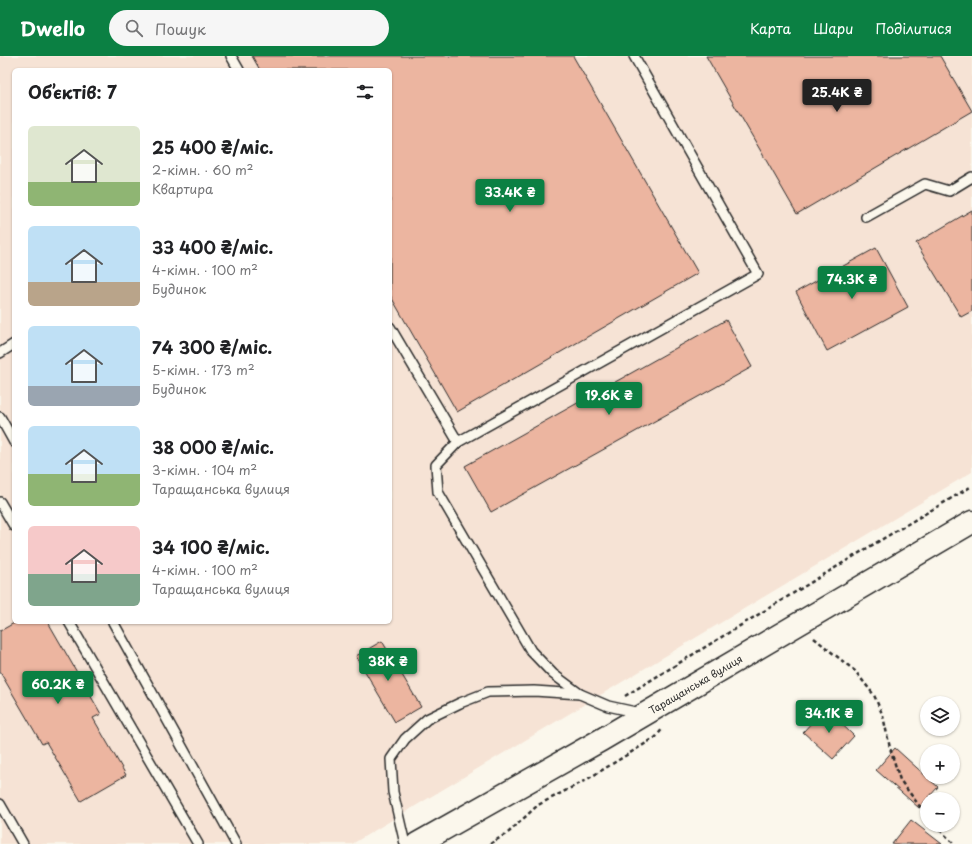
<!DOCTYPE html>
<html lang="uk">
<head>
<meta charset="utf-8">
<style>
	:root { --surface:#fff; --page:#f6f6f6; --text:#202124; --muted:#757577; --accent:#0b8043 }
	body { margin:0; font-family:"Playpen Sans",sans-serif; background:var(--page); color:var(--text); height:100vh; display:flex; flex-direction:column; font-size:15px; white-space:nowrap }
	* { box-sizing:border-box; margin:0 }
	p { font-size:13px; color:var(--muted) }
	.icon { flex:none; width:22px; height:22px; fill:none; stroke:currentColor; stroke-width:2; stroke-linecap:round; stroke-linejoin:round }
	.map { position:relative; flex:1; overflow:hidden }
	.panel { position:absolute; left:12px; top:12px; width:380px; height:556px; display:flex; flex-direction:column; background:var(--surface); border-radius:6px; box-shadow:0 1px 3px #0004 }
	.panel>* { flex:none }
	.buttons { position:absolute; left:920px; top:640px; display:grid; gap:8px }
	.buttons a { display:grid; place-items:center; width:40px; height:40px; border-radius:50%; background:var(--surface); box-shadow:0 1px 3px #0004; font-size:20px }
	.price { position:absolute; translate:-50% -34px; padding:0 9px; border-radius:4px; background:var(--accent); color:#fff; font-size:13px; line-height:26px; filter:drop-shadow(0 1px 2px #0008) }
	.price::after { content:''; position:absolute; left:50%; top:24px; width:12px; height:9px; margin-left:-6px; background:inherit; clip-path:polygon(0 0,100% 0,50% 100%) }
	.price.current { background:#222; color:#fff }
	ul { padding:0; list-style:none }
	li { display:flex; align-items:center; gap:12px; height:100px; padding:0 16px }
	li span { display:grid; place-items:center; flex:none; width:112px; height:80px; border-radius:6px; color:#555 }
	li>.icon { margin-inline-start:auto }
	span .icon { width:48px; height:48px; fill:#fffc; stroke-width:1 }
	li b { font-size:17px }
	h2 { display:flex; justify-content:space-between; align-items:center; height:48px; padding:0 16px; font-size:17px }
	header { display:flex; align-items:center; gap:24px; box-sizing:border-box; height:56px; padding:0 20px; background:var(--accent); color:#fff }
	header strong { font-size:19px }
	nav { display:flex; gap:22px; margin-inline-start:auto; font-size:14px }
	.search { width:280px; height:36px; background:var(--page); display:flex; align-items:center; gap:10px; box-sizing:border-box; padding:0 14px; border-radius:22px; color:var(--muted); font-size:15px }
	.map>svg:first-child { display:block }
	.built { fill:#f6e3d5; fill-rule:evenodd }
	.building { fill:#ecb5a0; stroke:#2b2b2b }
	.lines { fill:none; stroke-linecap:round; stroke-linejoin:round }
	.service-casing { stroke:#2b2b2b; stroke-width:12 }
	.primary-casing { stroke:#2b2b2b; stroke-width:25 }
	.path { stroke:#2b2b2b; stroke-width:2.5; stroke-dasharray:4 3; stroke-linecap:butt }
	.service { stroke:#fbf7ec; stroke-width:9 }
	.primary { stroke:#fbf7ec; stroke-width:22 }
	.labels { text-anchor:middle; stroke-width:3; stroke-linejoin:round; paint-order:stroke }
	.street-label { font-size:10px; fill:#2b2b2b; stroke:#fbf7ec }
</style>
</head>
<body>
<header>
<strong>Dwello</strong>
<div class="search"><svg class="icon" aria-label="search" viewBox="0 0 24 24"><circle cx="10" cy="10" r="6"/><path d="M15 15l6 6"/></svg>Пошук</div>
<nav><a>Карта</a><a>Шари</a><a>Поділитися</a></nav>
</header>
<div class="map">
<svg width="972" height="788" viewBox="0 0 972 788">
	<rect width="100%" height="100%" fill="#fbf7ec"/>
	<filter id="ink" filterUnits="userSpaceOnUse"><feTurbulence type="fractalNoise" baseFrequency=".025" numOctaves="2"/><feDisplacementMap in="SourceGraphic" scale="8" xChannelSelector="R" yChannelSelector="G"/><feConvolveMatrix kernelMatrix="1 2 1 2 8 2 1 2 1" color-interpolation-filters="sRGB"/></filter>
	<g filter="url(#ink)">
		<path class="built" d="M0 0H972V416L352 788H0ZM14 14H390V566H14Z"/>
		<g class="building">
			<path d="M252 0H573L698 217 457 356 390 239V14H260Z"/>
			<path d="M706 0H940L972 55 797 158Z"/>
			<path d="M972 154V255L961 261 916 187Z"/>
			<path d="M876 192 908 251 827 295 796 236Z"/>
			<path d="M726 264 752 311 491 456 465 410Z"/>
			<path d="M16 566H48L101 658 93 662 126 719 81 745 46 686 42 688 0 616V575Z"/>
			<path d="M382 585 421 651 395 666 356 600Z"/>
			<path d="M825 652 854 680 833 703 803 676Z"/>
			<path d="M895 692 938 731 919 752 876 714Z"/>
			<path d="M911 764 942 788H892Z"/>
		</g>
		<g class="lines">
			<g class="service-casing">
				<g id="service">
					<path d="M231 0 239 14"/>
					<path d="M634 0 758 218 458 386 436 409 438 436 531 595 553 618 580 638 608 650 640 657"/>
					<path d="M866 161 925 128 949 135 972 121"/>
					<path d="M390 271 458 386"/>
					<path d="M0 297 14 288"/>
					<path d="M0 361 14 386"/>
					<path d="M0 446 14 470"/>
					<path d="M69 566 198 788"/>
					<path d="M113 566 236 788"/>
					<path d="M0 748 23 788"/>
					<path d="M405 788 393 736 391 703 405 683 427 663 460 647 488 636 534 635 580 638"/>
				</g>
			</g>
			<g class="primary-casing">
				<g id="primary">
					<path id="s1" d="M417 788 601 684 972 466"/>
				</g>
			</g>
			<g class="path">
				<path d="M814 582 855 615 874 639 883 660 890 692 900 724 927 760"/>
				<path d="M625 640 869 491 972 430"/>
				<path d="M935 769 954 788"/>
				<path d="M490 788 509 776 538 749 586 724 656 681 663 672"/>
			</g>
			<use href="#service" class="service"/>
			<use href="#primary" class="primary"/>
		</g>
	</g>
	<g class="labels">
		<g class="street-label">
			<text dy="4" stroke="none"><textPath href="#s1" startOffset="321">Таращанська вулиця</textPath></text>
		</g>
	</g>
</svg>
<div class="buttons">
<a><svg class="icon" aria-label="layers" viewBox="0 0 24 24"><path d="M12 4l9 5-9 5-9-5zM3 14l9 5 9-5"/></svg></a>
<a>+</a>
<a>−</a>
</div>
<b class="price current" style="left:837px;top:57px">25.4K ₴</b>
<b class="price" style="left:510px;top:157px">33.4K ₴</b>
<b class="price" style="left:852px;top:244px">74.3K ₴</b>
<b class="price" style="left:609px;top:360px">19.6K ₴</b>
<b class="price" style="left:388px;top:626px">38K ₴</b>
<b class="price" style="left:58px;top:649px">60.2K ₴</b>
<b class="price" style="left:829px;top:678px">34.1K ₴</b>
<section class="panel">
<h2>Об’єктів: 7<svg class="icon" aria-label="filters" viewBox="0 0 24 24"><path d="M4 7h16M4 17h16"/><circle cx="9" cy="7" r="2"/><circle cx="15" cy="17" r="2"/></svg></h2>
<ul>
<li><span style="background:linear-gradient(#dfe7d0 70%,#8fb573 0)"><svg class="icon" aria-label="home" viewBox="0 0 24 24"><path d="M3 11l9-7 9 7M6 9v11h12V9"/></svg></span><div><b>25 400 ₴/міс.</b><p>2-кімн. · 60 m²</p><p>Квартира</p></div></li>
<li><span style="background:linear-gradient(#bfe0f5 70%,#b9a48a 0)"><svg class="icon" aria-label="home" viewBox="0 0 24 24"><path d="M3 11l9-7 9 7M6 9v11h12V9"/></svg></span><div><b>33 400 ₴/міс.</b><p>4-кімн. · 100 m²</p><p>Будинок</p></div></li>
<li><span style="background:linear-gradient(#bfe0f5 75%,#9aa5b1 0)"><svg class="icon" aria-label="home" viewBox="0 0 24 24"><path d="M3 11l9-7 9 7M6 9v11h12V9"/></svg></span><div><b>74 300 ₴/міс.</b><p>5-кімн. · 173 m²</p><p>Будинок</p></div></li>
<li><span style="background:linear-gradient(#bfe0f5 60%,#8fb573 0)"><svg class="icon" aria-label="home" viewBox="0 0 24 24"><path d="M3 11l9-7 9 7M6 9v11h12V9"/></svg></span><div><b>38 000 ₴/міс.</b><p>3-кімн. · 104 m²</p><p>Таращанська вулиця</p></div></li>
<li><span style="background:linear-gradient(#f6c9c9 60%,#7fa58c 0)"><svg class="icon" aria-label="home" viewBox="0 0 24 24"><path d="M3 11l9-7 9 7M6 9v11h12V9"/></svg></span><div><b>34 100 ₴/міс.</b><p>4-кімн. · 100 m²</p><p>Таращанська вулиця</p></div></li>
</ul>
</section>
</div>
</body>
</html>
